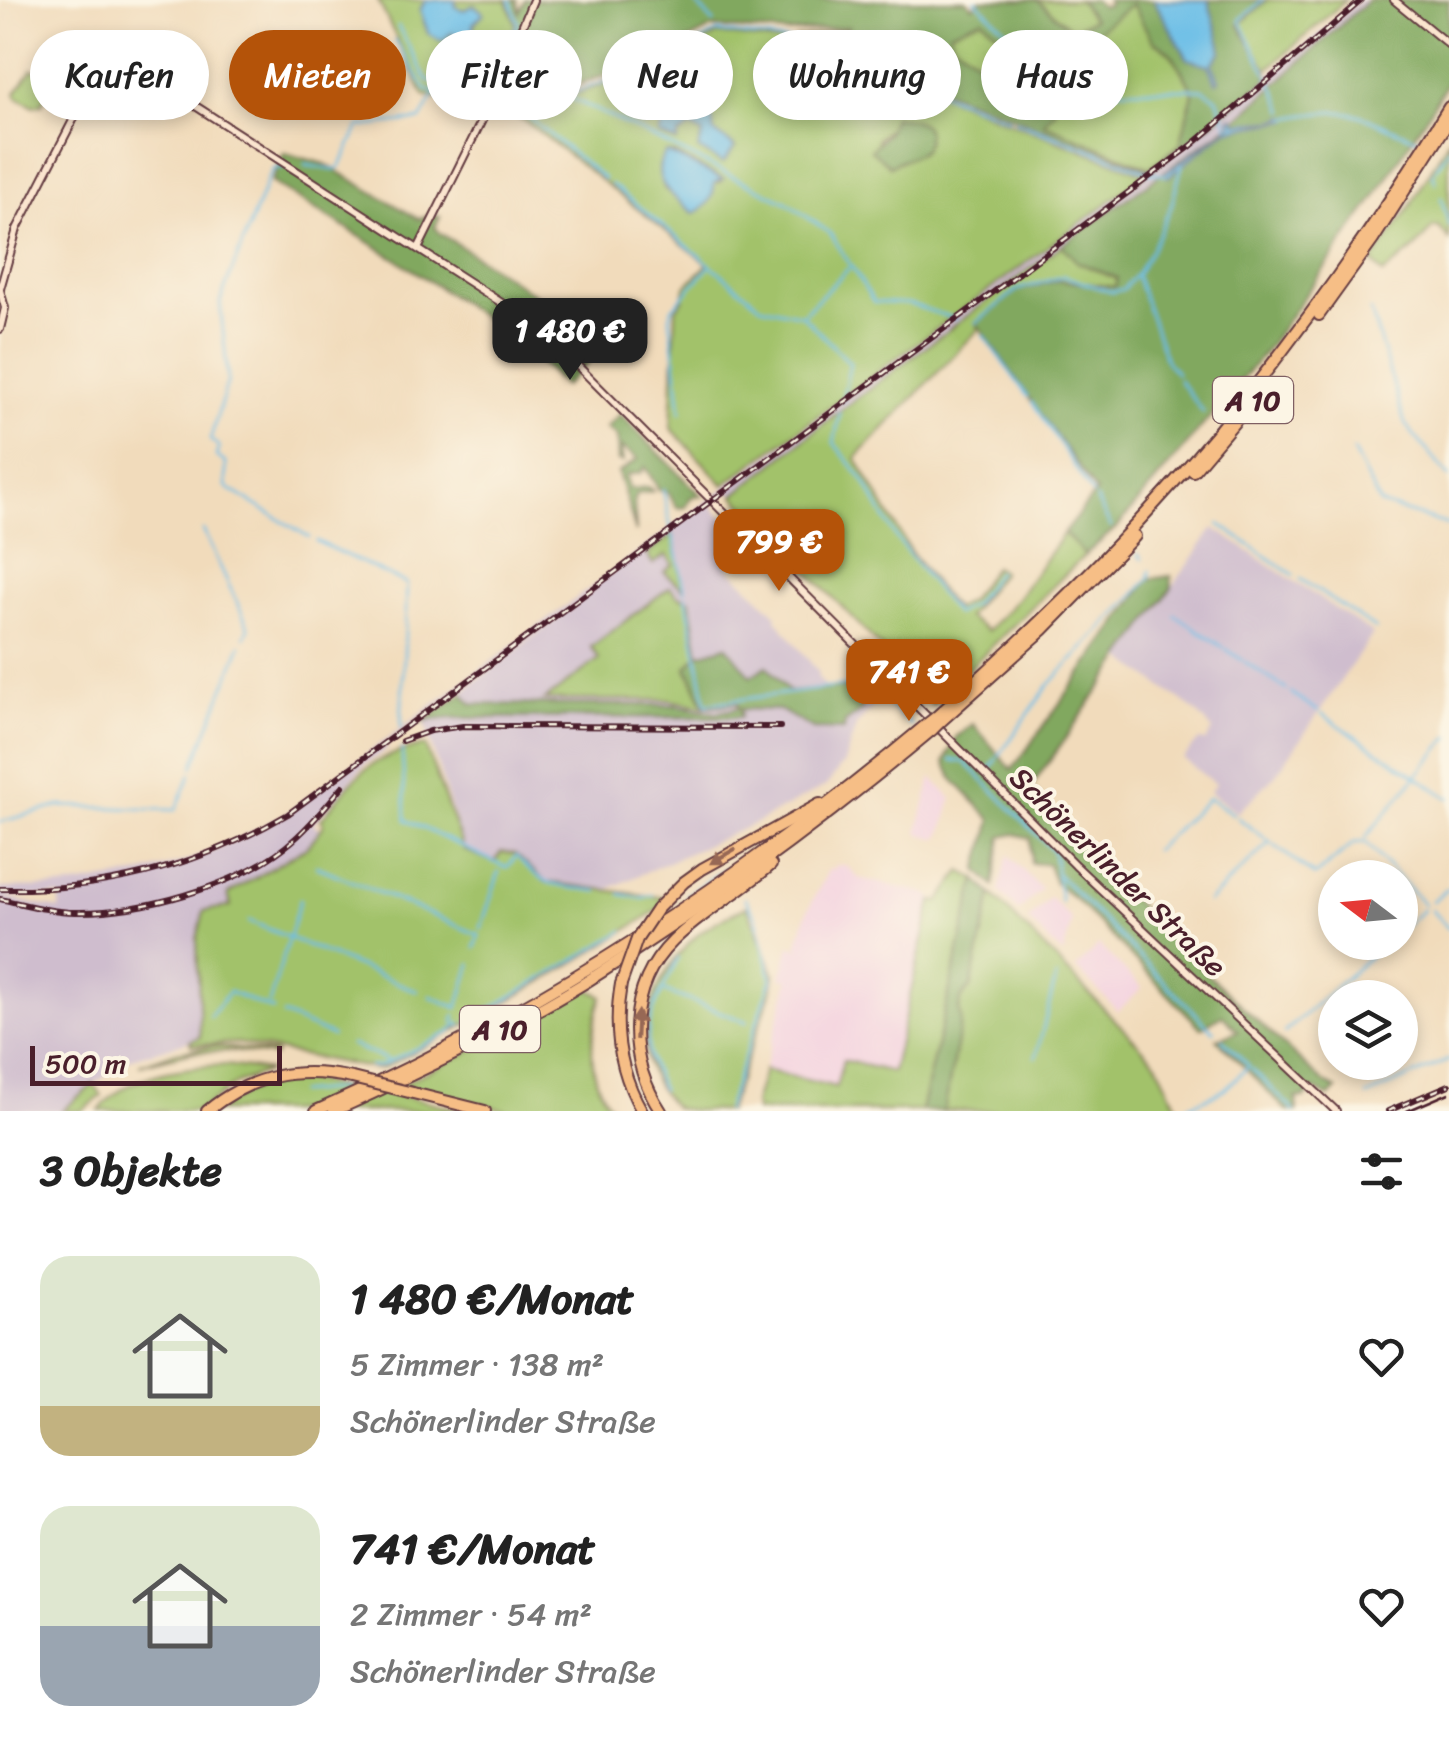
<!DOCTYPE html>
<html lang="de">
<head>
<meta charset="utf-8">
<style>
	:root { --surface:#fff; --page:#f2f2f2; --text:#222; --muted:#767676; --accent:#b45309 }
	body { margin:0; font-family:Sriracha,sans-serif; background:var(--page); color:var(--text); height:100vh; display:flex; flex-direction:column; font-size:38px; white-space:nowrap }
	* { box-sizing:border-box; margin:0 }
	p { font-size:32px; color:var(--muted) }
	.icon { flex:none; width:55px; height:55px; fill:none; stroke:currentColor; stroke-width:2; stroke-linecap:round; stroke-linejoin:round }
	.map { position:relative; height:1111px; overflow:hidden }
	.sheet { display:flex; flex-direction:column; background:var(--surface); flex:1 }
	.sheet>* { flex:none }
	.banner { position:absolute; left:30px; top:30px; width:1390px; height:90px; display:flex; gap:20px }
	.needle { width:65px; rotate:286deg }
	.buttons { position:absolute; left:1318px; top:860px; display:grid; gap:20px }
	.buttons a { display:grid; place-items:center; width:100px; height:100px; border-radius:50%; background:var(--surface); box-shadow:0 5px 15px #0003; font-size:50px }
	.scale { position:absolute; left:30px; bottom:25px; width:252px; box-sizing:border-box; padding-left:10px; border:5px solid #4a1f2b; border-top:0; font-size:28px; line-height:35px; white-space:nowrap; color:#4a1f2b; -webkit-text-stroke:8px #fcf5e5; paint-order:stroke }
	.price { position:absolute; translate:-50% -85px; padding:0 22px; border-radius:20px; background:var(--accent); color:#fff; font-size:32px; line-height:65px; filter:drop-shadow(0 2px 5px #0008) }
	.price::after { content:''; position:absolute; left:50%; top:60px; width:30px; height:22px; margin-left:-15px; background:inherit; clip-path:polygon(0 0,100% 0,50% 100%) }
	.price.on { background:#222; color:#fff }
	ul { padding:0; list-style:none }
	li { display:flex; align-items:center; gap:30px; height:250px; padding:0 40px }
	li span { display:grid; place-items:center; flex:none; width:280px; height:200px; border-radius:30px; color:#555 }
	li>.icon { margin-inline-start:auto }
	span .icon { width:120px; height:120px; fill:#fffc; stroke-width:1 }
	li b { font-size:42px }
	h2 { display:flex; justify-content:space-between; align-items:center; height:120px; padding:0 40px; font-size:42px }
	.chip { padding:0 35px; border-radius:45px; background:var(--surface); box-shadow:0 5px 15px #0003; font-size:35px; line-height:90px }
	.chip.on { background:var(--accent); color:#fff }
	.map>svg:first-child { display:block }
	.built { fill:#f3cfdf }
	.industrial { fill:#cfbdce; fill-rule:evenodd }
	.green { fill:#a2c26a; stroke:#76704a; stroke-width:2.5; fill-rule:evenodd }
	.forest { fill:#81a85e; stroke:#666444; stroke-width:2.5; fill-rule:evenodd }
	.water { fill:#6bbee7; stroke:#5a6e89; stroke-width:2.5 }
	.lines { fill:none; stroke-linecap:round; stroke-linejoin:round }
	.stream { stroke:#6bbee7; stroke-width:2.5 }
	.secondary-casing { stroke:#633b41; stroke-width:10 }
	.highway-casing { stroke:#633b41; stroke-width:14 }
	.secondary { stroke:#fbe5cf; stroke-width:6 }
	.highway { stroke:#f6be86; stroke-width:10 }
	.tram { stroke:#4a1f2b; stroke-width:2.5 }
	.rail-casing { stroke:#4a1f2b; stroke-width:6 }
	.rail { stroke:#fcf5e5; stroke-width:2.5; stroke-dasharray:8; stroke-linecap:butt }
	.highway-bridge-casing { stroke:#633b41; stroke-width:14; stroke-linecap:butt }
	.highway-bridge { stroke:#f6be86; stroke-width:10 }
	.oneway { fill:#976754 }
	.labels { text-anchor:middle; stroke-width:8; stroke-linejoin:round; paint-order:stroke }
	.shield { fill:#fcf5e5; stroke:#7f5f63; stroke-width:2.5 }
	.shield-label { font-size:28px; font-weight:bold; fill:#4a1f2b }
	.street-label { font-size:30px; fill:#4a1f2b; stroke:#fcf5e5 }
</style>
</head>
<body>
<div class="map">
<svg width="1449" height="1111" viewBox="0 0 1449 1111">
	<rect width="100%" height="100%" fill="#fcf5e5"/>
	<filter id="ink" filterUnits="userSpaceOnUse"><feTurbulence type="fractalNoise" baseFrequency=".01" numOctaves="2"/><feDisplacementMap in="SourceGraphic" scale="20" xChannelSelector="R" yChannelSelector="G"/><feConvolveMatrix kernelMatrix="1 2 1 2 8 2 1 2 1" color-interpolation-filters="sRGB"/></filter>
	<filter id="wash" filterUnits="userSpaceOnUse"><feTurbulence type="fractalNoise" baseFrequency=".0048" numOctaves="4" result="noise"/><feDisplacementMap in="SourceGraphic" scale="40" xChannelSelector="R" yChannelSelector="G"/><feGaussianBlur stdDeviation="2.25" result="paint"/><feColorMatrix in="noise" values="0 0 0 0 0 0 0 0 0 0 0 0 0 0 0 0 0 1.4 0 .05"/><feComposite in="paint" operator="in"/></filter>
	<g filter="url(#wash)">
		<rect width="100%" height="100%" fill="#f1dbbb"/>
		<g class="built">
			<path d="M932 778 952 799 942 834 938 839 920 834 918 830Z"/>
			<path d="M1008 855 1041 889 1019 911 999 891Z"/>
			<path d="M837 865 847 866 858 878 925 893 933 898 892 1072 836 1087 764 1070 789 980 781 977 790 945 801 950 797 946 807 912 829 869 833 870Z"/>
			<path d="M1050 898 1072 920 1063 955 1028 920Z"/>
			<path d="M1099 945 1142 988 1118 1011 1076 968Z"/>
		</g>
		<g class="industrial">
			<path d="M1359 0H1368L1235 121 1062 245 837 413 734 495 729 491 711 505 750 546 728 567 777 615 776 619 819 673 817 676 828 690 868 685 881 698 856 726 844 763 826 786 758 822 606 890 546 882 515 854 495 862 464 850 424 721 601 586 382 747 390 748 365 764 313 823 321 830 308 846 229 893 231 906 197 939 200 1038 132 1058 94 1084 63 1111H0V888L62 887 136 875 187 861 228 844 287 813 1179 151ZM60 896 59 909 5 898V897Z"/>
			<path d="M1214 528 1373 634 1276 775 1237 813 1210 792 1215 784 1183 759 1199 740 1206 741 1213 730 1195 711 1122 658Z"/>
		</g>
		<g class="green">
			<path d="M378 0H426L420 10 428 33 442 40 452 33 468 38 477 18 474 5 464 10 455 7V0H507L516 24 481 107 424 96Z"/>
			<path d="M1037 0H1079L1093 20 1072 30Z"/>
			<path d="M1267 0H1346L1267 70 1239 24Z"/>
			<path d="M1133 4 1153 41C1172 48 1186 75 1193 93L1180 145 1149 168 1042 124 1055 111 1048 102 1053 95 1049 62 1043 46 1048 43 1066 54Z"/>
			<path d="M982 18 1001 36 978 61 953 42 950 32Z"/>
			<path d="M850 29 846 53 994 116 1143 173 1151 171 724 485 671 428 676 308 683 300 685 287 708 264 524 120 492 107 496 100 544 85 565 97 664 65 718 34 788 43 797 38ZM658 100 659 113 714 132 735 147 699 149 703 134 689 127 678 136 677 141 664 121 629 112ZM891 126 921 152 889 166 877 139ZM672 153 723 179 721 182 714 183 693 213 664 188Z"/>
			<path d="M32 69 54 75 42 104 34 106 17 97 16 93Z"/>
			<path d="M1449 139V240L1440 228 1433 227 1415 248 1383 274 1372 262 1408 210Z"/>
			<path d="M1062 245 1077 262 1117 279 1115 288 1059 280 977 322 979 329 856 458 912 554 954 609 971 599 994 567 1002 572 967 617 987 631 1016 600 1064 533 1085 555 932 705 925 693 734 495 837 413Z"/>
			<path d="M673 534 684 589 664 572 673 565 666 555 653 564 647 554Z"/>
			<path d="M670 587 678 596 690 600 699 654 687 668 705 707 669 700H545L599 659 591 647Z"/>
			<path d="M425 745 464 850 495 862 501 852 515 854 546 882 674 899C581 962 483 1017 383 1068L375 1069 238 1043 191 1045 190 1041 200 1037 197 939 204 911 231 906 228 894 308 846 324 825 321 819C358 774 366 758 425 745Z"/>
			<path d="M961 871 976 879 921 1111H756L754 1103 764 1070 836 1087 843 1060 892 1072 932 901 939 902Z"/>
			<path d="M992 894 1157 1063 1179 1110 944 1111 961 1019C956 1006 961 996 971 987Z"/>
			<path d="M747 906 774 974 772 990 728 1111C714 1111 687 1111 675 1108 669 1104 665 1096 660 1090 627 1041 655 975 694 938 708 924 730 915 747 906Z"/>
			<path d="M588 989 602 996C589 1034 585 1080 615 1111H510L403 1088 401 1084 520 1027Z"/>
			<path d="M214 1046 275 1053V1056L231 1051 192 1052 139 1065 176 1052Z"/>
			<path d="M227 1065 269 1071 237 1083 199 1111H99C125 1073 184 1067 227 1065Z"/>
			<path d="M299 1076 350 1090 360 1086 469 1111H215L258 1086Z"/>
			<path d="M94 1084 102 1096 82 1111H62Z"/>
		</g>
		<g class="forest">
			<path d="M507 0H517L519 12 525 0H966L973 6 980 0H1037L1072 30 1093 19 1079 0H1094L1102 7 1109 4 1107 0H1154L1188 59 1220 49 1208 0H1267L1239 25 1267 70 1268 79 1151 171 845 52 848 27 786 33 713 28 653 59 571 87H560L548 80 498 101 519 42 516 28 481 107 516 24ZM1132 4 1153 41C1172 48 1186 76 1193 93L1180 145 1149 168 1043 123 1055 111 1048 102 1053 95 1064 98 1071 83 1049 62 1043 46 1048 43 1066 55ZM982 19 1001 36 978 61 953 42 950 32Z"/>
			<path d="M1368 0H1449V80L1375 198 1263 354 1118 526 1085 555 1064 533 1096 492 976 323 1017 290 1059 280 1115 287 1117 278 1077 262 1062 245 1235 121Z"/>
			<path d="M893 117C908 118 931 120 927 140 926 147 925 150 919 153 910 158 899 160 890 166L871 150 887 133Z"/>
			<path d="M284 153 325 164 419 219 429 215 440 217 435 227 440 233 548 303 600 351 564 386 522 344 398 260 271 182Z"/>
			<path d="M620 414 702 496 691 497 686 507 677 508 668 492 659 490 645 467 640 473 626 475 629 489 649 487 653 491 637 494 634 499 636 532 618 473 638 459 621 447 623 462 618 461 617 437 606 428Z"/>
			<path d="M1171 576 1172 587 1031 787 1178 949 1182 946 1206 973 1322 1081 1337 1089 1329 1097 1315 1089 1304 1098H1296L1297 1111H1287L1217 1039 1238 1031 1222 1015 1201 1028 1075 899 1055 883 1048 864 1031 863 1030 838 1015 834 1002 837 994 886 978 870 992 820 952 778 945 762 956 737 973 724 1012 770 1149 579Z"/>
			<path d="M727 646 751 676 767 666 789 692 868 685 878 674 888 683V688L877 698 865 700 861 711 845 723 844 730 813 729 780 710 741 709V717L451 718 424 721 463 693 472 704 675 705 715 713 739 708 737 703 705 707 687 667 699 654Z"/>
			<path d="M976 879 992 894 971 987C961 996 956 1006 961 1019L944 1111H921Z"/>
		</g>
		<g class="water">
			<path d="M426 0H455L456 7 464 10 474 5 484 13 473 24 474 30 469 32 468 39 452 33 442 41 428 33 420 10Z"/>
			<path d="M1154 0H1208L1221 45V52L1212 64 1219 80 1216 82 1209 65 1188 59Z"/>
			<path d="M658 99 660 113 669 115 686 105 712 118 714 132 735 147 723 163 698 149 703 134 690 127 678 136 677 142 659 135 663 121 643 126 626 117 641 105Z"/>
			<path d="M1233 116 1238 123 1275 121 1287 116 1288 120 1227 130 1168 177 1164 174 1232 125 1230 119Z"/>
			<path d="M666 152 723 179 714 183C715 196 706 209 694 213 674 198 646 179 666 152Z"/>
		</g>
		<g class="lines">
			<g class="stream">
				<path d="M693 0 714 23"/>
				<path d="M975 0 1043 65"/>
				<path d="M1263 0 1240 20 1266 72"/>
				<path d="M398 26 427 80 487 94 518 23 510 0"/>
				<path d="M522 36C532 60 539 84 565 95L662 63 717 32 790 41 840 54"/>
				<path d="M395 40 426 90 488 103"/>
				<path d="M847 56 1009 119"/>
				<path d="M1046 67 1070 90 1202 89 1217 98 1228 126"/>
				<path d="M1268 75 1285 111"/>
				<path d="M565 95 786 202 830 233 874 302 909 304 956 319"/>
				<path d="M495 104 527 116 604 179"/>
				<path d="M1287 118C1309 114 1339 108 1361 116 1383 123 1401 135 1423 140"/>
				<path d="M1015 121 1151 173 1166 175"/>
				<path d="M305 165 334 170 340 167 359 127 421 120 436 92"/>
				<path d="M284 167 274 168 268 178 220 302 228 380 210 440 219 446 216 456 226 463V487L309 537"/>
				<path d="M1436 183 1433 174 1449 148"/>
				<path d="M611 184 761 306 802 315 850 267"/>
				<path d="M1441 198 1449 225"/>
				<path d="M1136 275 1166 361 1177 374"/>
				<path d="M1371 311 1405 424 1449 477"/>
				<path d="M802 315 850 363 842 401"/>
				<path d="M976 323 1017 290 1064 276 1112 292 1123 289 1136 275 1150 252 1171 207 1182 165"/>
				<path d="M983 335 1028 397"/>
				<path d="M1179 380 1203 412"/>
				<path d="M1032 402 1093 495"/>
				<path d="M681 412 670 318 672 308 711 265"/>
				<path d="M840 413 834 443 863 479 895 536 955 614 974 604 997 572"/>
				<path d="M1353 451 1380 504 1449 525"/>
				<path d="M663 489 671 529"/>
				<path d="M1096 499 1111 527"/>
				<path d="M1219 524 1294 575"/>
				<path d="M203 530 249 628 245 637"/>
				<path d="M673 535 685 591"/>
				<path d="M316 541 407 584 401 727"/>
				<path d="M1138 554 1142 559"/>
				<path d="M1300 579 1376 629"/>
				<path d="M686 596 706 704 866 683 882 697"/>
				<path d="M1175 615 1223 647"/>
				<path d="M1226 649 1242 660"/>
				<path d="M1245 662 1272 680"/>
				<path d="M1274 681 1287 690"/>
				<path d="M1291 693 1318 711"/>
				<path d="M886 701 912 726"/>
				<path d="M1322 714 1449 798"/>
				<path d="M402 749 406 820 507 868 516 856C549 890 553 885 598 891"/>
				<path d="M999 756 1048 686 1149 579 1150 571"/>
				<path d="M951 760 965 762 1053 851 1061 902"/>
				<path d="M193 767 241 645"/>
				<path d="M989 771 997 759"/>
				<path d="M1238 818 1315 876 1354 843 1365 842"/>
				<path d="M0 822 60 806 176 810 191 774"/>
				<path d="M1366 837 1449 737"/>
				<path d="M1366 843 1399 878"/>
				<path d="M1154 850 1209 798 1233 814"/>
				<path d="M316 866 479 935 475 948"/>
				<path d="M1058 875 1214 1032"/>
				<path d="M1401 880 1424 904"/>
				<path d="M620 894 640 898 653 895"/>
				<path d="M686 896 725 869"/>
				<path d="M1432 901 1449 888"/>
				<path d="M1208 902 1268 844"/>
				<path d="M1431 910 1449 929"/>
				<path d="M249 921 417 991"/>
				<path d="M481 928 499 872"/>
				<path d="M1400 930 1423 910"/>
				<path d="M664 991 747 1022"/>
				<path d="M430 996 458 1008 471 964"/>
				<path d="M269 1004 300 900"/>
				<path d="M283 1015 332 1036"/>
				<path d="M210 1016 229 992 273 1010"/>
				<path d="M454 1022 456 1015"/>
				<path d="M468 1022 624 931"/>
				<path d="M1284 1033 1386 942"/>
				<path d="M1222 1039 1249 1066"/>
				<path d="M351 1045 387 1060"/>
				<path d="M1036 1057 1056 977"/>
				<path d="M370 1067 380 1066 451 1032 458 1023 461 1026"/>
				<path d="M1252 1069 1294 1111"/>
				<path d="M662 1090C633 1033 653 1010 678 959"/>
				<path d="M298 1093 340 1089"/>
				<path d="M1367 1096 1449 1060"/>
				<path d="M1184 1108 1224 1090 1249 1066"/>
				<path d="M726 1110 772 979 756 917 745 898"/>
				<path d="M1178 1111 1179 1110"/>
			</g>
		</g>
	</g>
	<g filter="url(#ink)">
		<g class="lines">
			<g class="secondary-casing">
				<g id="secondary">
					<path d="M1394 0 1449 45"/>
					<path d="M419 247 491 102 533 0"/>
					<path d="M0 289 17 229 85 97C101 83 159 88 180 96L539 327 1075 865 1336 1111"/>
					<path d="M0 290 5 308 0 329"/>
				</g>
			</g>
			<g class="highway-casing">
				<g id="highway">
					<path d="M1319 315 1373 240 1449 121"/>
					<path d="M1193 471 1237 419"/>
					<path d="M936 717C1010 651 1082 584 1149 510 1263 387 1361 250 1449 107"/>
					<path d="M940 722 1043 630 1135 536"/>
					<path d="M657 909 684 882 702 869 820 804"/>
					<path d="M621 984C613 1029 619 1071 642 1111"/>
					<path d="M413 1093 485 1111"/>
					<path d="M207 1111C251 1075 297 1066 352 1078"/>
					<path d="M316 1111C538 1013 741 880 927 724"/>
					<path d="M334 1111C419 1072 506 1031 586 982 707 906 822 822 932 730"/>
					<path d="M661 1111C626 1058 626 987 673 941 702 912 740 892 771 865"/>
				</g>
			</g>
			<use href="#secondary" class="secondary"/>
			<use href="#highway" class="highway"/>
			<path class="tram" d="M1407 1111 1449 1093"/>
			<g class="rail-casing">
				<g id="rail">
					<path d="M402 741 430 731 463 726 780 727"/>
					<path d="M0 889C104 891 198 867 288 814L1191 146 1362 0"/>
					<path d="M0 899C24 904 50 912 76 912 140 913 234 887 285 847 307 830 325 807 343 786"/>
					<path d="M1388 1111 1449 1085"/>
				</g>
			</g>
			<use href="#rail" class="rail"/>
			<g class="highway-bridge-casing">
				<g id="highway-bridge">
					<path d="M927 724 936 717"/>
					<path d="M932 730 940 722"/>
					<path d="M621 984 637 939 657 909"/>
					<path d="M352 1078 413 1093"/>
				</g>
			</g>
			<use href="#highway-bridge" class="highway-bridge"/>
		</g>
		<defs><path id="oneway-solid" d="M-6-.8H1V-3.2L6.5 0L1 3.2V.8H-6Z" transform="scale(2.5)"/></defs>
		<g class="oneway">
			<use href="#oneway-solid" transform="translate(723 856) rotate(150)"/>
			<use href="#oneway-solid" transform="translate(637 1025) rotate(-87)"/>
		</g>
	</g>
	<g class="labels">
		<g class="shield">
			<rect x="1213" y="377" width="80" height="46" rx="8"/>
			<rect x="460" y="1006" width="80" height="46" rx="8"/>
		</g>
		<g class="shield-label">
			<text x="1253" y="410">A 10</text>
			<text x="500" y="1039">A 10</text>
		</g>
		<g class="street-label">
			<text transform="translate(1118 872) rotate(44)" y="10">Schönerlinder Straße</text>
		</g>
	</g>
</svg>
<div class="buttons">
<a><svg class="needle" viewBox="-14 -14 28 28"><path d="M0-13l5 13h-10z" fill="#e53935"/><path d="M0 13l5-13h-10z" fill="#767676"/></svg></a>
<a><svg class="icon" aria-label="layers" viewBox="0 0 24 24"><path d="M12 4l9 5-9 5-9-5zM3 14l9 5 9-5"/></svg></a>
</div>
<div class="scale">500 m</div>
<b class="price on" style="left:570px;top:383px">1 480 €</b>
<b class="price" style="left:779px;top:594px">799 €</b>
<b class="price" style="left:909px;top:724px">741 €</b>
<div class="banner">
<a class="chip">Kaufen</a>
<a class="chip on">Mieten</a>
<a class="chip">Filter</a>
<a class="chip">Neu</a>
<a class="chip">Wohnung</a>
<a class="chip">Haus</a>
</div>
</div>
<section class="sheet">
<h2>3 Objekte<svg class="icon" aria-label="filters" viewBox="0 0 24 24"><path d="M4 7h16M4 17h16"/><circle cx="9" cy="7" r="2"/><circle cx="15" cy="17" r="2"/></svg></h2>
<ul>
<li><span style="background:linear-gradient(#dfe7d0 75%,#c2b280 0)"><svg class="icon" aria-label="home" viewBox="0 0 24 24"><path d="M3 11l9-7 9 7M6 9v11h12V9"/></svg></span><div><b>1 480 €/Monat</b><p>5 Zimmer · 138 m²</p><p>Schönerlinder Straße</p></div><svg class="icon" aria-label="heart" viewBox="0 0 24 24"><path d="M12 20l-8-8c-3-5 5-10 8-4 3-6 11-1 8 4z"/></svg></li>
<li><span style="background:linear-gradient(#dfe7d0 60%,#9aa5b1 0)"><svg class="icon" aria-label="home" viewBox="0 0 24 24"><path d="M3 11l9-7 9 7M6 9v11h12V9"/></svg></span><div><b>741 €/Monat</b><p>2 Zimmer · 54 m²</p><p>Schönerlinder Straße</p></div><svg class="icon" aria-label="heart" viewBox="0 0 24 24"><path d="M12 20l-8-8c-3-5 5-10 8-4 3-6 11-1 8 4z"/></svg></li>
</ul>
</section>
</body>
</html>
